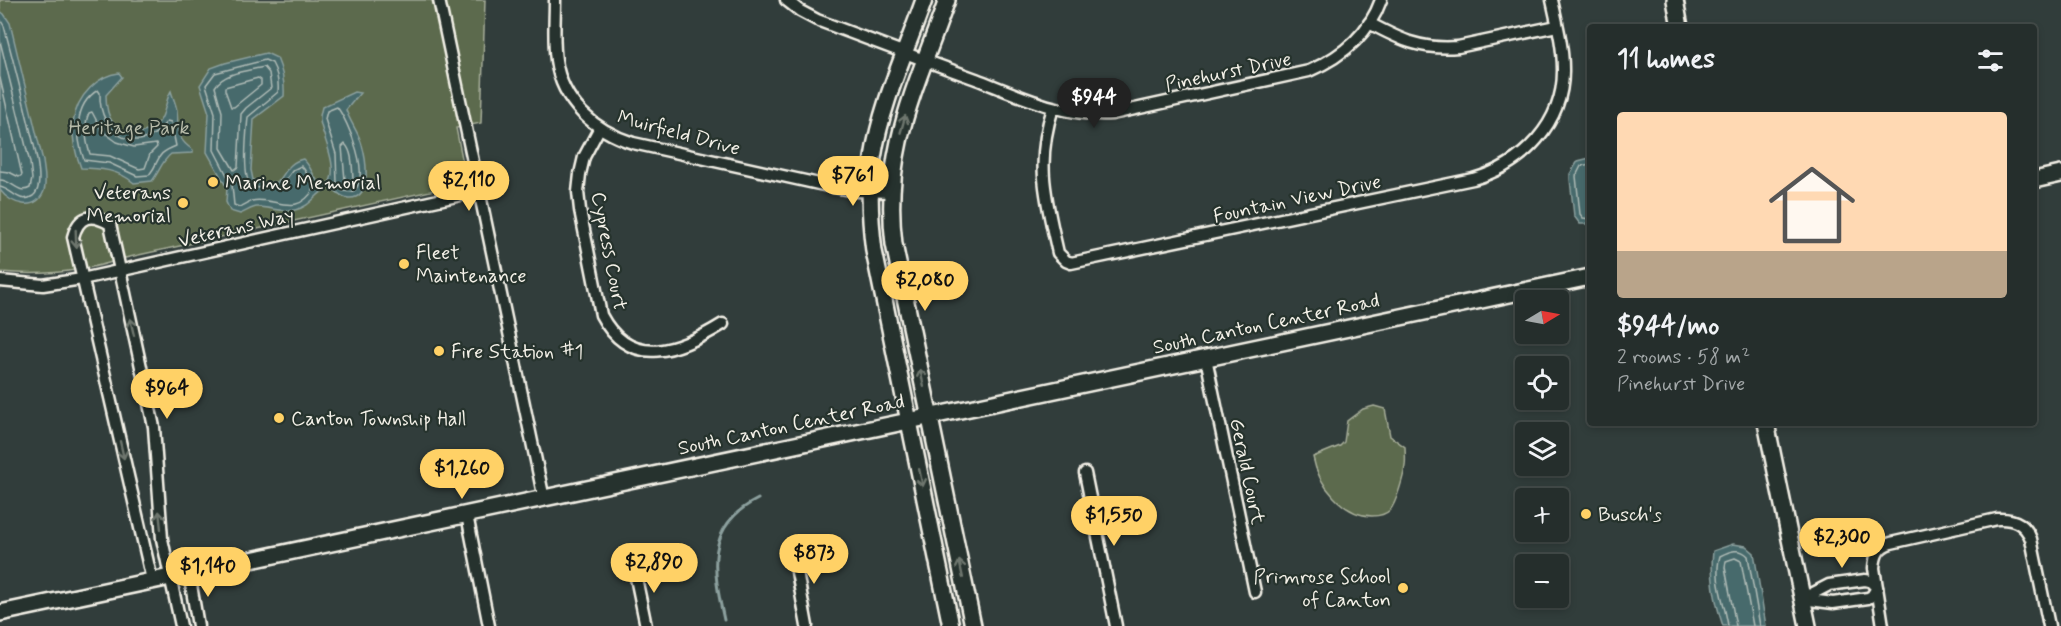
<!DOCTYPE html>
<html lang="en">
<head>
<meta charset="utf-8">
<style>
	:root { --surface:#252e2c; --page:#2d3634; --text:#f1f3f6; --muted:#a3a8a9; --line:#424a48; --accent:#ffd166 }
	body { margin:0; font-family:Mynerve,sans-serif; background:var(--page); color:var(--text); height:100vh; display:flex; flex-direction:column; font-size:22px; white-space:nowrap }
	* { box-sizing:border-box; margin:0 }
	p { font-size:20px; color:var(--muted) }
	.icon { flex:none; width:33px; height:33px; fill:none; stroke:currentColor; stroke-width:2; stroke-linecap:round; stroke-linejoin:round }
	.map { position:relative; flex:1; overflow:hidden }
	.details { position:absolute; left:1587px; top:24px; width:450px; height:402px; display:flex; flex-direction:column; background:var(--surface); border-radius:6px; box-shadow:0 3px 9px #0003,0 0 0 2px var(--line) }
	.details>* { flex:none }
	.needle { width:39px; rotate:80deg }
	.tools { position:absolute; left:1515px; top:290px; display:grid; gap:12px }
	.tools a { display:grid; place-items:center; width:54px; height:54px; border-radius:6px; background:var(--surface); box-shadow:0 3px 9px #0003,0 0 0 2px var(--line); font-size:30px }
	.price { position:absolute; translate:-50% -51px; padding:0 14px; border-radius:21px; background:var(--accent); color:#111; font-size:20px; line-height:39px; filter:drop-shadow(0 2px 3px #0008) }
	.price::after { content:''; position:absolute; left:50%; top:36px; width:18px; height:14px; margin-left:-9px; background:inherit; clip-path:polygon(0 0,100% 0,50% 100%) }
	.price.on { background:#222; color:#fff }
	ul { padding:0; list-style:none }
	li { display:grid; align-content:center; gap:12px; height:318px; padding:0 30px }
	li+li { border-top:2px solid var(--line) }
	li span { display:grid; place-items:center; height:186px; border-radius:6px; color:#555 }
	li>.icon { margin-inline-start:auto }
	span .icon { width:108px; height:108px; fill:#fffc; stroke-width:1 }
	li b { font-size:26px }
	h2 { display:flex; justify-content:space-between; align-items:center; height:72px; padding:0 30px; font-size:26px }
	.map>svg:first-child { display:block }
	.green { fill:#5b6b4d; stroke:#a8ae9a; stroke-width:1.5 }
	.water { fill:#476a6c; stroke:#8ca09e; stroke-width:1.5 }
	.lines { fill:none; stroke-linecap:round; stroke-linejoin:round }
	.shore { stroke:#afbbb6; stroke-width:1.5 }
	.stream { stroke:#8ca09e; stroke-width:3 }
	.street-casing { stroke:#f4f1e8; stroke-width:15 }
	.secondary-casing { stroke:#f4f1e8; stroke-width:20 }
	.street { stroke:#26332d; stroke-width:10 }
	.secondary { stroke:#26332d; stroke-width:15 }
	.oneway { stroke:#6e766e }
	.poi-dot { fill:#ffd166; stroke:#26332d; stroke-width:2 }
	.labels { text-anchor:middle; stroke-width:4.5; stroke-linejoin:round; paint-order:stroke }
	.street-label { font-size:20px; fill:#f4f1e8; stroke:#26332d }
	.park-label { font-size:20px; fill:#b7bbaa; stroke:#26332d }
	.poi-label { font-size:20px; fill:#f4f1e8; stroke:#26332d; text-anchor:start }
</style>
</head>
<body>
<div class="map">
<svg width="2061" height="626" viewBox="0 0 2061 626">
	<rect width="100%" height="100%" fill="#313d3b"/>
	<filter id="ink" filterUnits="userSpaceOnUse"><feTurbulence type="fractalNoise" baseFrequency=".0167" numOctaves="2"/><feDisplacementMap in="SourceGraphic" scale="12" xChannelSelector="R" yChannelSelector="G"/><feConvolveMatrix kernelMatrix="1 2 1 2 8 2 1 2 1" color-interpolation-filters="sRGB"/></filter>
	<g filter="url(#ink)">
		<g class="green">
			<path d="M0 0H485L481 123 456 128 467 183 125 258C84 272 43 276 0 272Z"/>
			<path d="M1374 406 1385 409 1390 436 1405 447C1405 453 1406 460 1405 466 1404 475 1396 504 1390 510 1386 514 1378 516 1372 516 1344 516 1318 485 1313 457L1340 446 1344 442 1347 421 1363 409Z"/>
		</g>
		<g class="water">
			<path d="M0 11 4 14 10 23 43 161C44 170 47 182 44 191 36 212 11 205 0 190Z"/>
			<path d="M266 53 277 58C283 72 285 82 284 96L254 119 251 170 253 180 263 183 278 182C286 172 289 162 303 159 312 167 312 176 320 184L329 183C339 167 323 138 320 121 319 117 321 112 322 107L354 92 360 93 346 110C350 122 359 133 362 145 366 159 373 199 349 198 339 198 338 190 329 187 315 194 312 206 295 210 282 213 270 207 257 207 252 207 246 212 240 214L230 211 226 202 227 188 207 152 209 113 200 85 211 68 225 63Z"/>
			<path d="M119 73 122 77 106 95C106 104 107 115 113 123 124 137 148 136 159 122 166 113 165 101 171 91 173 98 176 104 177 111 179 130 175 138 193 150V153L171 154C161 162 160 171 152 181L134 183C119 170 100 168 81 168 70 140 67 111 90 88 98 80 108 74 119 73Z"/>
			<path d="M1590 158V224H1580L1574 216 1570 179V174L1578 161Z"/>
			<path d="M1733 544 1746 546 1754 553 1766 626H1723C1715 602 1710 577 1713 551Z"/>
		</g>
		<g class="lines">
			<g class="shore">
				<path d="M0 19 4 26C13 60 22 95 30 129 34 145 39 162 39 179 39 185 38 192 33 196 19 205 12 189 0 187"/>
				<path d="M0 41 30 163 32 179 30 188C18 195 12 180 0 180"/>
				<path d="M265 60 272 63C277 72 279 81 278 92L248 117C247 128 241 181 252 186 260 190 271 188 280 187L293 170 301 166C305 168 312 184 314 188 297 220 272 195 252 201 248 202 244 206 239 207L234 205 232 185 214 150 215 113 206 85 215 73Z"/>
				<path d="M264 67 269 73 271 88 246 108 241 114 238 167 234 170 221 148 222 112 215 87C224 72 248 71 264 67Z"/>
				<path d="M0 78 22 175 19 177 9 172 0 171"/>
				<path d="M258 78 261 80V85L234 107H231L225 90V87Z"/>
				<path d="M98 90 100 93C98 137 142 158 167 121L171 122 176 146C153 155 162 159 149 175L137 176 109 163 84 160C76 137 73 105 98 90Z"/>
				<path d="M337 107C348 121 373 179 352 192L343 191 337 183 336 154 325 119 327 111Z"/>
				<path d="M92 112 102 131 117 142 134 147 156 144 157 147 150 154 145 168 139 169 110 156 90 154C86 141 83 126 89 113Z"/>
				<path d="M345 144C353 152 352 168 353 179L349 184 345 180 342 147Z"/>
				<path d="M1590 164 1581 166 1576 176 1580 214 1583 218 1590 219"/>
				<path d="M1728 626C1725 603 1713 579 1720 556 1730 551 1740 547 1748 556L1760 626"/>
				<path d="M1736 626 1725 567 1726 561 1735 558 1741 561 1753 626"/>
			</g>
			<path class="stream" d="M724 620C713 570 704 526 758 499"/>
			<g class="street-casing">
				<g id="street">
					<path d="M439 0 544 499"/>
					<path d="M555 0C555 20 553 41 556 60 562 103 595 131 633 143L828 186 857 191 891 192"/>
					<path d="M786 0 800 11 817 20C870 40 923 60 976 79 1020 96 1063 117 1112 114L1309 71C1341 57 1369 34 1381 0"/>
					<path d="M1369 23C1401 40 1421 50 1458 47L1557 26"/>
					<path d="M1053 108C1035 163 1046 199 1058 253L1066 261 1071 263 1473 179C1523 165 1564 123 1563 69 1563 46 1557 23 1552 0"/>
					<path d="M599 129 584 157 580 174 578 192 580 210 601 315C631 372 681 350 723 324"/>
					<path d="M0 281 43 285 82 279 479 191"/>
					<path d="M1206 358 1255 592"/>
					<path d="M1085 473 1116 626"/>
					<path d="M467 515 489 626"/>
					<path d="M793 550 807 626"/>
					<path d="M634 568 646 626"/>
					<path d="M189 573 198 626"/>
					<path d="M152 580 73 237C79 215 91 213 110 224L154 427 162 539 181 626"/>
					<path d="M1865 580 1870 581 1877 588 1872 596 1868 598 1833 603 1802 599 1829 585Z"/>
					<path d="M1883 626 1874 568C1875 555 1878 547 1891 543L1997 519C2013 518 2025 523 2031 539L2049 626"/>
				</g>
			</g>
			<g class="secondary-casing">
				<g id="secondary">
					<path d="M924 0C906 52 881 104 873 158 868 189 870 220 874 251L951 626"/>
					<path d="M947 0C917 86 882 150 894 244L973 626"/>
					<path d="M1675 0 1680 27"/>
					<path d="M2034 180 2061 174"/>
					<path d="M1766 423 1808 626"/>
					<path d="M0 613 1590 277"/>
				</g>
			</g>
			<use href="#street" class="street"/>
			<use href="#secondary" class="secondary"/>
		</g>
		<defs><path id="oneway-shaft" d="M-6 0H5M1.5-3L5.5 0L1.5 3" fill="none" stroke-width="1.6" stroke-linecap="round" stroke-linejoin="round" transform="scale(1.5)"/></defs>
		<g class="oneway">
			<use href="#oneway-shaft" transform="translate(903 124) rotate(-74)"/>
			<use href="#oneway-shaft" transform="translate(76 239) rotate(88)"/>
			<use href="#oneway-shaft" transform="translate(132 327) rotate(-103)"/>
			<use href="#oneway-shaft" transform="translate(922 378) rotate(-102)"/>
			<use href="#oneway-shaft" transform="translate(122 450) rotate(77)"/>
			<use href="#oneway-shaft" transform="translate(921 478) rotate(78)"/>
			<use href="#oneway-shaft" transform="translate(160 520) rotate(-96)"/>
			<use href="#oneway-shaft" transform="translate(961 569) rotate(-102)"/>
		</g>
	</g>
	<g class="poi-dot">
		<circle cx="213" cy="182" r="6"/>
		<circle cx="183" cy="203" r="6"/>
		<circle cx="404" cy="264" r="6"/>
		<circle cx="439" cy="351" r="6"/>
		<circle cx="279" cy="418" r="6"/>
		<circle cx="1586" cy="514" r="6"/>
		<circle cx="1403" cy="588" r="6"/>
	</g>
	<g class="labels">
		<g class="street-label">
			<text transform="translate(1228 71) rotate(-12)" y="7">Pinehurst Drive</text>
			<text transform="translate(679 132) rotate(15)" y="7">Muirfield Drive</text>
			<text transform="translate(1297 198) rotate(-12)" y="7">Fountain View Drive</text>
			<text transform="translate(236 227) rotate(-13)" y="7">Veterans Way</text>
			<text transform="translate(610 251) rotate(79)" y="7">Cypress Court</text>
			<text transform="translate(1266 323) rotate(-12)" y="7">South Canton Center Road</text>
			<text transform="translate(791 424) rotate(-12)" y="7">South Canton Center Road</text>
			<text transform="translate(1248 471) rotate(78)" y="7">Gerald Court</text>
		</g>
		<g class="park-label">
			<text x="129" y="134">Heritage Park</text>
		</g>
		<g class="poi-label">
			<text x="225" y="189">Marine Memorial</text>
			<text x="171" y="199" text-anchor="end">Veterans<tspan x="171" dy="23">Memorial</tspan></text>
			<text x="416" y="259">Fleet<tspan x="416" dy="23">Maintenance</tspan></text>
			<text x="451" y="358">Fire Station #1</text>
			<text x="291" y="425">Canton Township Hall</text>
			<text x="1598" y="521">Busch's</text>
			<text x="1391" y="583" text-anchor="end">Primrose School<tspan x="1391" dy="23">of Canton</tspan></text>
		</g>
	</g>
</svg>
<div class="tools">
<a><svg class="needle" viewBox="-14 -14 28 28"><path d="M0-13l5 13h-10z" fill="#e53935"/><path d="M0 13l5-13h-10z" fill="#a3a8a9"/></svg></a>
<a><svg class="icon" aria-label="locate" viewBox="0 0 24 24"><circle cx="12" cy="12" r="6"/><path d="M12 2v4M12 18v4M2 12h4M18 12h4"/></svg></a>
<a><svg class="icon" aria-label="layers" viewBox="0 0 24 24"><path d="M12 4l9 5-9 5-9-5zM3 14l9 5 9-5"/></svg></a>
<a>+</a>
<a>−</a>
</div>
<b class="price on" style="left:1094px;top:129px">$944</b>
<b class="price" style="left:853px;top:207px">$761</b>
<b class="price" style="left:469px;top:212px">$2,110</b>
<b class="price" style="left:925px;top:312px">$2,080</b>
<b class="price" style="left:167px;top:420px">$964</b>
<b class="price" style="left:462px;top:500px">$1,260</b>
<b class="price" style="left:1114px;top:547px">$1,550</b>
<b class="price" style="left:1842px;top:569px">$2,300</b>
<b class="price" style="left:814px;top:585px">$873</b>
<b class="price" style="left:654px;top:594px">$2,890</b>
<b class="price" style="left:208px;top:598px">$1,140</b>
<section class="details">
<h2>11 homes<svg class="icon" aria-label="filters" viewBox="0 0 24 24"><path d="M4 7h16M4 17h16"/><circle cx="9" cy="7" r="2"/><circle cx="15" cy="17" r="2"/></svg></h2>
<ul>
<li><span style="background:linear-gradient(#ffd9b3 75%,#b9a48a 0)"><svg class="icon" aria-label="home" viewBox="0 0 24 24"><path d="M3 11l9-7 9 7M6 9v11h12V9"/></svg></span><div><b>$944/mo</b><p>2 rooms · 58 m²</p><p>Pinehurst Drive</p></div></li>
</ul>
</section>
</div>
</body>
</html>
